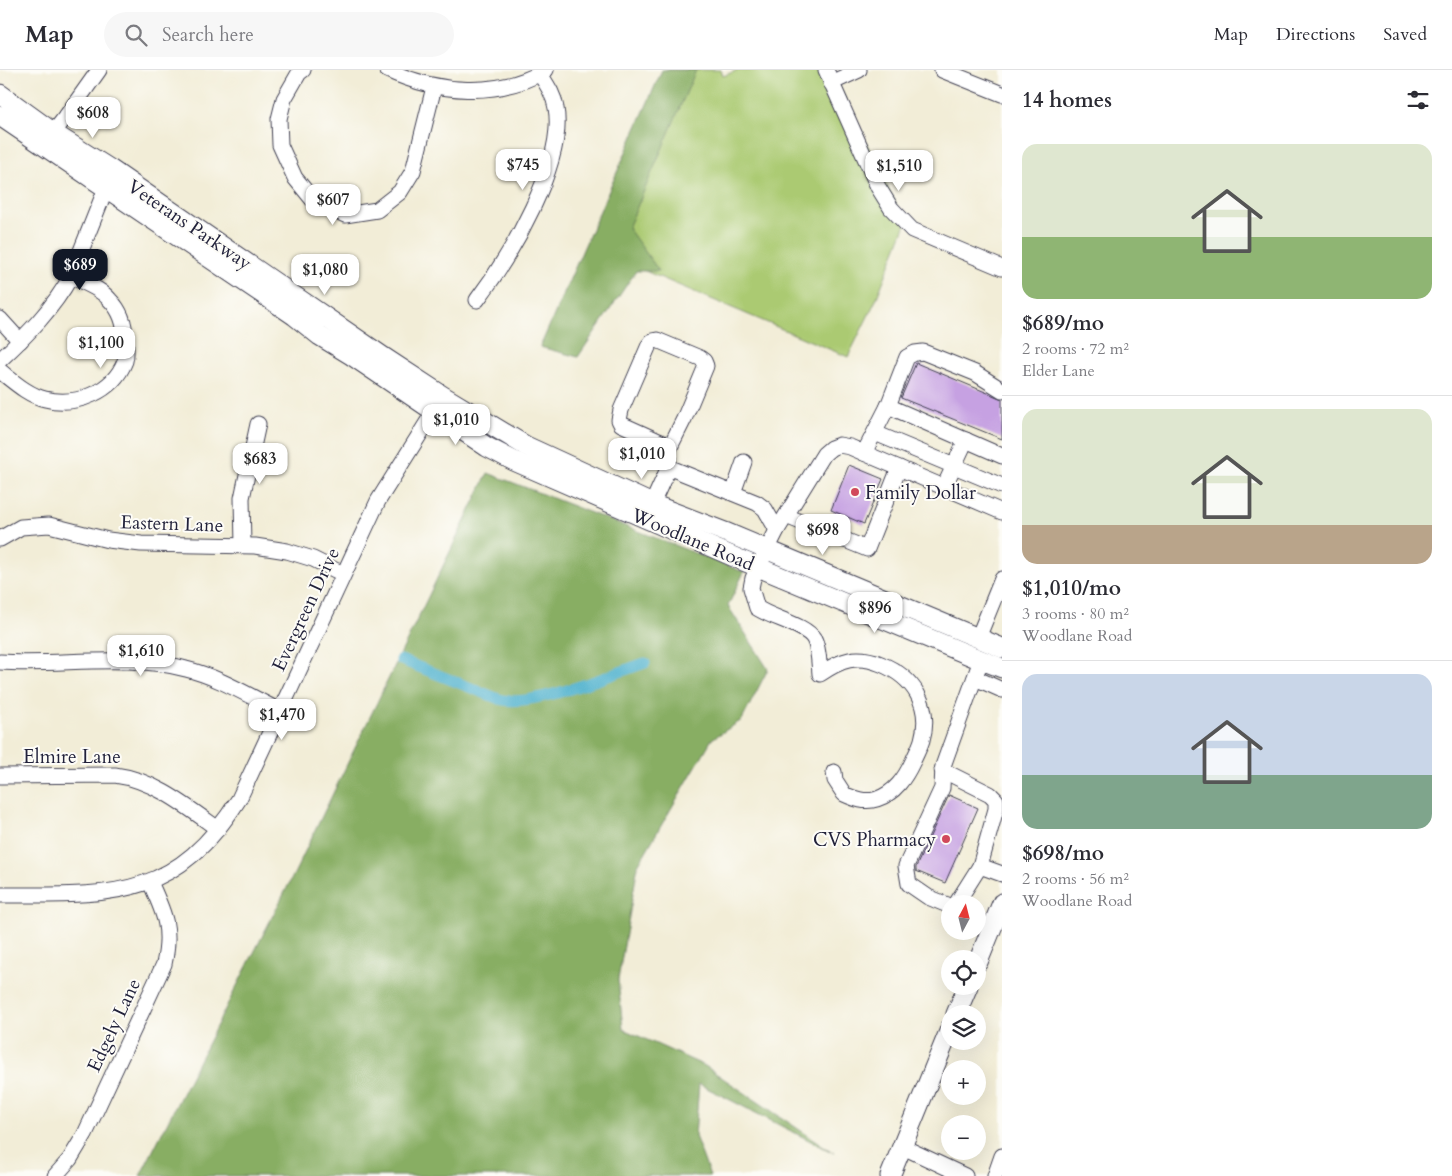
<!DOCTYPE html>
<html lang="en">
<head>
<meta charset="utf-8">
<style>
	:root { --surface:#fff; --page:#f7f7f7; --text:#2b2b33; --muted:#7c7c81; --line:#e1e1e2; --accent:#111827 }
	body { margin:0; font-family:Cardo,serif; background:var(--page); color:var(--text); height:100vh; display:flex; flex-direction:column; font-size:19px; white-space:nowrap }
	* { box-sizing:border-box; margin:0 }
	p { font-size:16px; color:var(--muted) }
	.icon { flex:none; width:28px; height:28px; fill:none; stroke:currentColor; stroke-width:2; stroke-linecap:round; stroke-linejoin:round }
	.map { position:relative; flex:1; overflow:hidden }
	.panel { display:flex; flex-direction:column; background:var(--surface); width:450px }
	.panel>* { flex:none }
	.needle { width:32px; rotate:7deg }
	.fabs { position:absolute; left:941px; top:825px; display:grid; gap:10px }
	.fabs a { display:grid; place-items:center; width:45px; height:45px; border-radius:50%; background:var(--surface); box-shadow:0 5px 20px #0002; font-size:25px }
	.price { position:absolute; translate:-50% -42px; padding:0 11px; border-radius:10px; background:#fff; color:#222; font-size:16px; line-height:32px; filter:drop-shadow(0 1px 2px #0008) }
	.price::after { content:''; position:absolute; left:50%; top:30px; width:15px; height:11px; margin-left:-8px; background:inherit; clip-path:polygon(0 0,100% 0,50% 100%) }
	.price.active { background:var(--accent); color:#fff }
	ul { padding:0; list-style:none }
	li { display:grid; align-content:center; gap:10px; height:265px; padding:0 20px }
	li+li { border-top:1px solid var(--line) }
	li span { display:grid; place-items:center; height:155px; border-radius:15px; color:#555 }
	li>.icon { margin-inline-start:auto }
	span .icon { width:90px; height:90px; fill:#fffc; stroke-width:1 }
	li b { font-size:21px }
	h2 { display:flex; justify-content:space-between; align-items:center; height:60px; padding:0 20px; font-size:21px }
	header { display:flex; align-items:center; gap:30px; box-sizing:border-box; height:70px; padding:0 25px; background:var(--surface); border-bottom:1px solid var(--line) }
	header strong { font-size:24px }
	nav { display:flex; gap:28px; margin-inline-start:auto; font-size:18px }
	.search { width:350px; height:45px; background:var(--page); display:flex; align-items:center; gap:12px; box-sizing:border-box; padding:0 18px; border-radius:28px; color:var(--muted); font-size:19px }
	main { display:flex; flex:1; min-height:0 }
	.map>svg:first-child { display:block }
	.green { fill:#abca72; stroke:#667656 }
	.forest { fill:#88ae64; stroke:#556850 }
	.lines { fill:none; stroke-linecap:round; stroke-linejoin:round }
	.canal { stroke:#4eb1cd; stroke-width:11 }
	.building { fill:#c6a1e2 }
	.minor-casing { stroke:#414052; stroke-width:17 }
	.major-casing { stroke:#414052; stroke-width:21 }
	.minor { stroke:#fff; stroke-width:15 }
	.major { stroke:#fff; stroke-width:19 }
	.poi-dot { fill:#d1495b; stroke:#fdfcf7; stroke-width:2 }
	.labels { text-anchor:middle; stroke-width:4; stroke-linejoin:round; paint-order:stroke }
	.street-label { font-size:19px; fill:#22223b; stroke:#fdfcf7 }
	.poi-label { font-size:19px; fill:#22223b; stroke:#fdfcf7; text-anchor:start }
</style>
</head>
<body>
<header>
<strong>Map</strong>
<div class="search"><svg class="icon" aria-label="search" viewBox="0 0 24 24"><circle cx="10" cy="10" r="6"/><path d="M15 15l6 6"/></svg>Search here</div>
<nav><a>Map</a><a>Directions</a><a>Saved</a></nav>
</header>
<main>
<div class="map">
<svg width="1002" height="1106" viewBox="0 0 1002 1106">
	<rect width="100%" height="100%" fill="#fdfcf7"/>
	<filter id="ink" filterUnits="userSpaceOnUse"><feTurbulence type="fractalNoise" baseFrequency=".02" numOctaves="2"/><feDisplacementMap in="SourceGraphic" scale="10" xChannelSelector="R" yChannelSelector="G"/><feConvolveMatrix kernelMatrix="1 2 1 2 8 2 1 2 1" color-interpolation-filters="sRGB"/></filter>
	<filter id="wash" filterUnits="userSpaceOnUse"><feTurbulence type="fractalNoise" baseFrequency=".0096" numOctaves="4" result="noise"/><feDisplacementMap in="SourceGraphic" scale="20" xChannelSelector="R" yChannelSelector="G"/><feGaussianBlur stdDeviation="1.12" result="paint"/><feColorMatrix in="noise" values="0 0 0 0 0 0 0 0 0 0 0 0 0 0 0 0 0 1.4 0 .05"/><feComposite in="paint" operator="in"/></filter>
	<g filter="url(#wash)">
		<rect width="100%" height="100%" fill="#f2edd7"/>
		<path class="green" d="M665 0H721L723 6 738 0H831L906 154 876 230 848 287 593 179Z"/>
		<g class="forest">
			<path d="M662 0H696L628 158 659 201H636L578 287 540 277Z"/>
			<path d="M488 403 744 502 728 536 768 599 742 650 712 669 638 795 618 910 623 959 705 996 834 1083 699 1014 695 1066 710 1106H140L295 802Z"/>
		</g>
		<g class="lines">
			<path class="canal" d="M401 590 499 629C530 639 612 604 645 593"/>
		</g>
		<g id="blocks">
			<g class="building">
				<path d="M916 293 1002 329V369L901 328Z"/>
				<path d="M849 395 883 409 864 454 831 440Z"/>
				<path d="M949 725 978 738 945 813 916 801V797Z"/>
			</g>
		</g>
	</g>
	<g filter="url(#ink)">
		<use href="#blocks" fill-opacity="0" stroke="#414052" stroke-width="1"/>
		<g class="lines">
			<g class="minor-casing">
				<g id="minor">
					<path d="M303 0 299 3 284 29 279 49 280 75 295 108 313 130 345 145 377 140 400 122 413 101 434 17"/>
					<path d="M387 0C437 23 497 29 546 0"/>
					<path d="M826 0 878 117 891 138 912 160 1002 198"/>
					<path d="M942 0 1002 24"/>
					<path d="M831 13 859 0"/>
					<path d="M47 71 67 45 99 0"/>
					<path d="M477 230C509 188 566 92 556 38 554 25 547 15 540 4"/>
					<path d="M0 249 20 271"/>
					<path d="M0 290C27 265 53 239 71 206L110 108"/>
					<path d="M0 301C14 312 28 325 45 329 76 337 113 322 125 291 127 284 126 275 125 268 125 254 120 240 110 230 100 218 84 213 71 206"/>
					<path d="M888 336 1002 386"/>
					<path d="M875 363 1002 416"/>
					<path d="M864 383 888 336 907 287 915 283 923 282 975 303 1002 320"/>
					<path d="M667 401 669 379 684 349 706 296 704 291 700 288 657 270 652 271 649 275 621 340 619 350 621 354 663 373 668 375 669 379"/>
					<path d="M944 417 966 370"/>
					<path d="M733 423 744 392"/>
					<path d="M652 434 667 401 673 399 757 433 765 439 777 460"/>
					<path d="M786 446 867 479 899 398"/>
					<path d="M0 469 21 457 49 455 108 470 141 474 255 476 287 481 313 489 343 504"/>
					<path d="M243 475 242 428 258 354"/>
					<path d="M978 568 1002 509"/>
					<path d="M0 592C61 596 126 583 186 599 219 607 249 626 280 641"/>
					<path d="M975 608 1002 620"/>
					<path d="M942 700 990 724 996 730V739L980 796"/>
					<path d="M834 702 835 710 844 724C855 729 865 733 877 729 895 723 905 708 913 691 916 684 920 677 922 670 932 635 913 607 881 594 856 584 841 590 820 604 819 594 819 578 814 569 806 555 772 548 757 538L751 518 753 508 777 460 824 384 831 378 839 375 850 377 1002 442"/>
					<path d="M0 706 115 705C154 710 186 736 218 759"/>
					<path d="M0 825C109 825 174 832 239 729L378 431 440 332"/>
					<path d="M956 834 980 796 1002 804"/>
					<path d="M950 836 928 827 909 814 906 796 942 718 943 696 981 590"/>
					<path d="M903 1077 965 1106"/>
					<path d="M55 1106 70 1089 85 1064 164 894C172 858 164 843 150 812"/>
					<path d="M995 1106 1002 1086"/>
				</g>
			</g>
			<g class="major-casing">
				<g id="major">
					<path d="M0 24 58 66 110 99 382 286 443 326 526 376 652 434 725 462 1002 578"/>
					<path d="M0 46 295 246 320 266 351 285 487 377 514 391 741 490 974 587 1002 598"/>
					<path d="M978 892 1002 833"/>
					<path d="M956 944 968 916"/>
					<path d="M890 1106 950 959"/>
				</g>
			</g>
			<use href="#minor" class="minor"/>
			<use href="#major" class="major"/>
		</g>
	</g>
	<g class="poi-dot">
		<circle cx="855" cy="422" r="5"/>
		<circle cx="946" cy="769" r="5"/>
	</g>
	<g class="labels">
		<g class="street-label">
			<text transform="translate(190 154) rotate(34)" y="7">Veterans Parkway</text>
			<text transform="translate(172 453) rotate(2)" y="7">Eastern Lane</text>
			<text transform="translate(693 469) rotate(23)" y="7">Woodlane Road</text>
			<text transform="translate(305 539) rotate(-65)" y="7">Evergreen Drive</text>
			<text x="72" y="693">Elmire Lane</text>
			<text transform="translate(113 955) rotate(-65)" y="7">Edgely Lane</text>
		</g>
		<g class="poi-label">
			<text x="865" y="429">Family Dollar</text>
			<text x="936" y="776" text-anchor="end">CVS Pharmacy</text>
		</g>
	</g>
</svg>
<div class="fabs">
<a><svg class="needle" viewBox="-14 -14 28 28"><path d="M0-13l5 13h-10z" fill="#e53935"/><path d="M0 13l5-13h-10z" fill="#7c7c81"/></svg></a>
<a><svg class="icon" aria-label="locate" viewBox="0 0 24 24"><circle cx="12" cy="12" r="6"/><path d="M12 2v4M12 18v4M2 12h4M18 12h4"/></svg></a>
<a><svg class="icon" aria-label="layers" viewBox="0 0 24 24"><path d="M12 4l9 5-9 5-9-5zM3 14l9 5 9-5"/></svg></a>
<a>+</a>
<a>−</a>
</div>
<b class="price" style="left:93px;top:69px">$608</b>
<b class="price" style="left:523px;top:121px">$745</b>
<b class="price" style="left:899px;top:122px">$1,510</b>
<b class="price" style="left:333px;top:156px">$607</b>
<b class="price active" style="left:80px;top:221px">$689</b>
<b class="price" style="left:325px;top:226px">$1,080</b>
<b class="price" style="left:101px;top:299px">$1,100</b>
<b class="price" style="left:456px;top:376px">$1,010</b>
<b class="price" style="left:642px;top:410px">$1,010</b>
<b class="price" style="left:260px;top:415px">$683</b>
<b class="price" style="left:823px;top:486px">$698</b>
<b class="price" style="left:875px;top:564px">$896</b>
<b class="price" style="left:141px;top:607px">$1,610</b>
<b class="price" style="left:282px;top:671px">$1,470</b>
</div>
<section class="panel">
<h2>14 homes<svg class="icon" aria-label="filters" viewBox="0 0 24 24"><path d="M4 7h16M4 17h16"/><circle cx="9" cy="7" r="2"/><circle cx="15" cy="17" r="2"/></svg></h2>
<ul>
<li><span style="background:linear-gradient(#dfe7d0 60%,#8fb573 0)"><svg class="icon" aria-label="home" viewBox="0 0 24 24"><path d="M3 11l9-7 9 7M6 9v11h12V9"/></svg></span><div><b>$689/mo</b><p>2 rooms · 72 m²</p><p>Elder Lane</p></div></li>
<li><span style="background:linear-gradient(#dfe7d0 75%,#b9a48a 0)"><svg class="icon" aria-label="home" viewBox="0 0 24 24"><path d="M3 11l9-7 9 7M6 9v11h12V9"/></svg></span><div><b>$1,010/mo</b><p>3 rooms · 80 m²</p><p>Woodlane Road</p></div></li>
<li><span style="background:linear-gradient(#c9d6e8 65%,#7fa58c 0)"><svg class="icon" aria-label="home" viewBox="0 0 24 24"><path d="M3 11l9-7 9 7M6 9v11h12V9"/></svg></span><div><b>$698/mo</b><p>2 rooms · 56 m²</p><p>Woodlane Road</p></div></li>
</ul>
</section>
</main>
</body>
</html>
